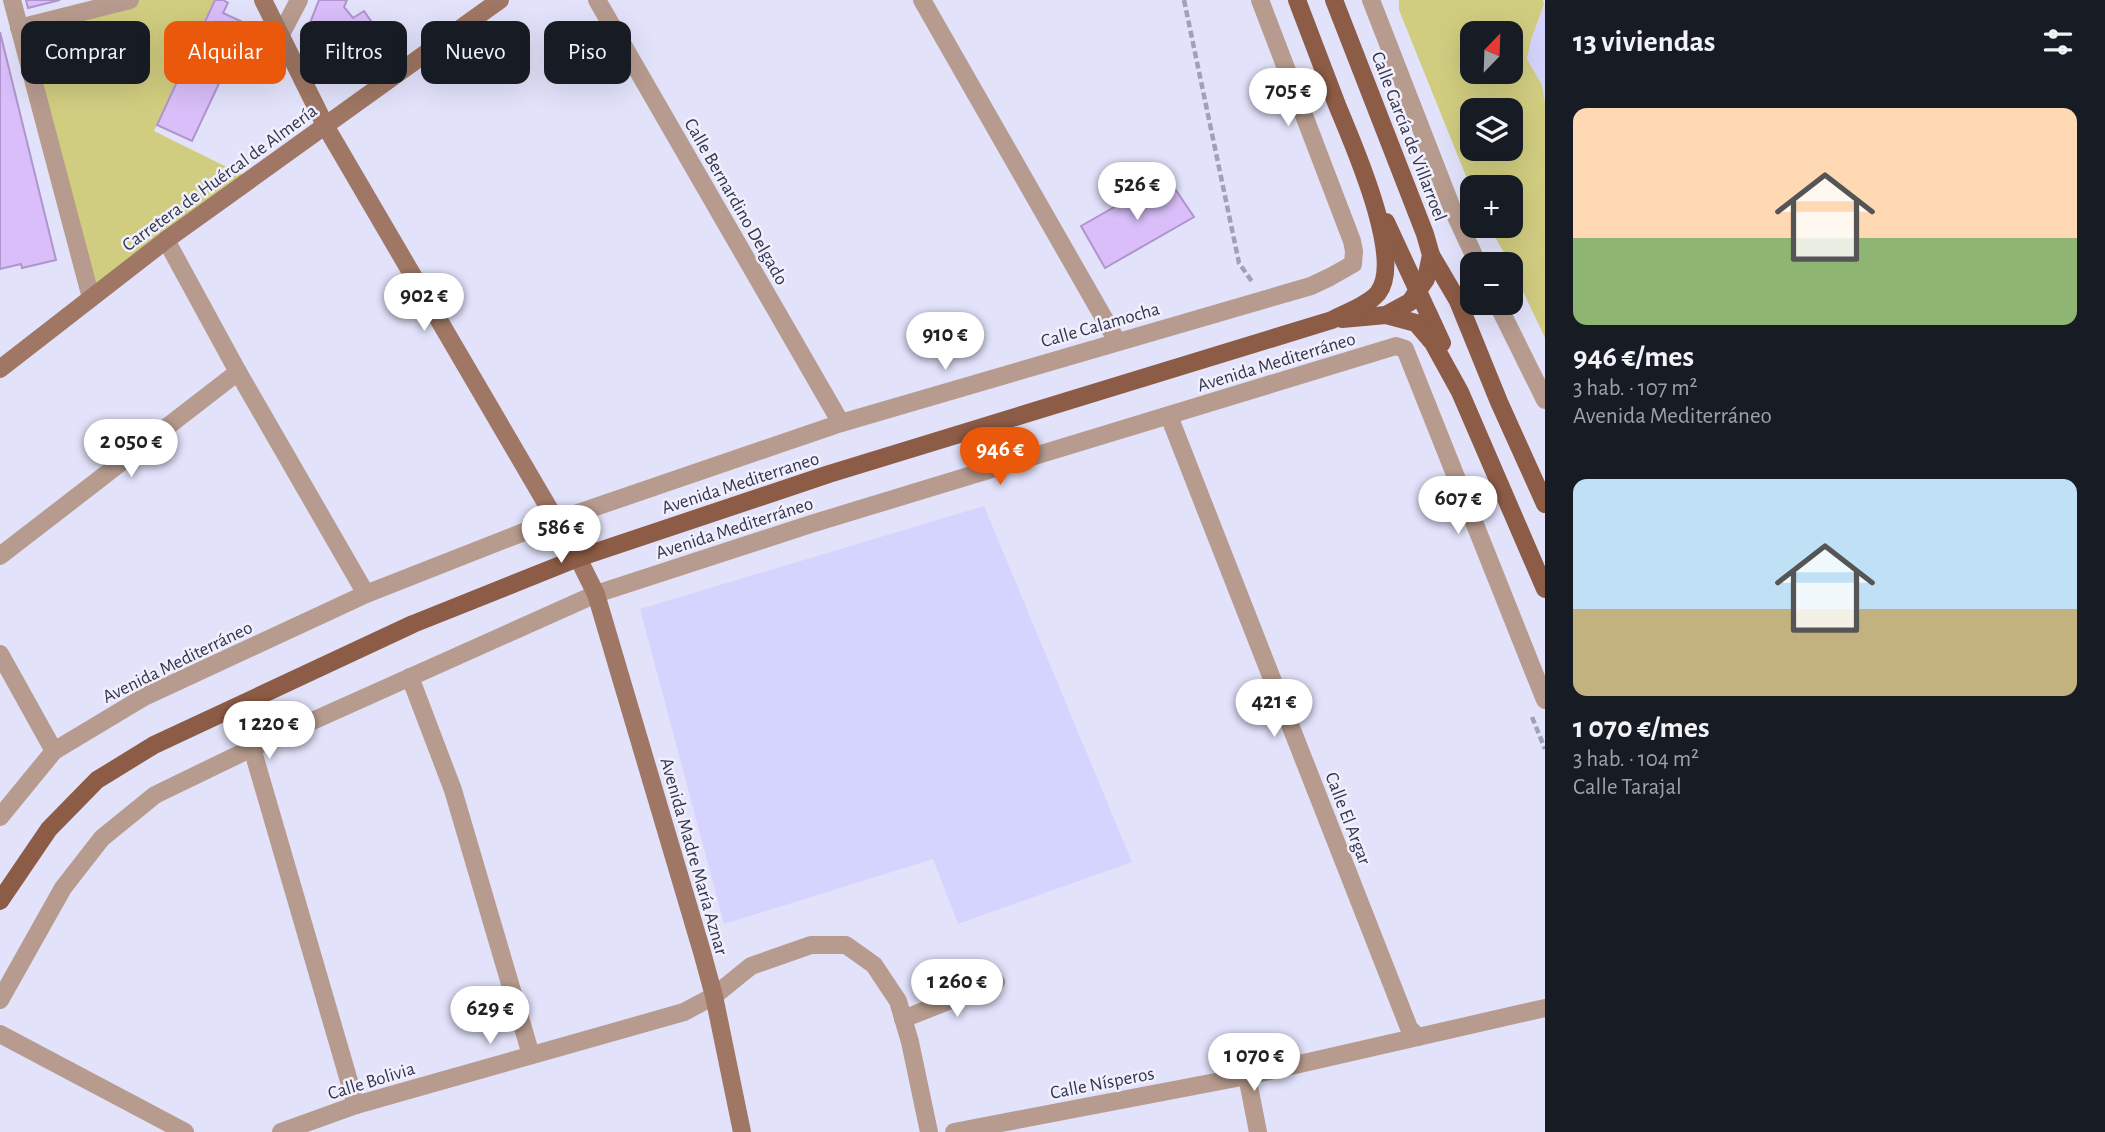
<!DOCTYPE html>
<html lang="es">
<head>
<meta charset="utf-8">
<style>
	:root { --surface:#171b24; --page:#20242c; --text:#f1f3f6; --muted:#9ea1a6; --accent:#ea580c }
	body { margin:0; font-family:"Alegreya Sans",sans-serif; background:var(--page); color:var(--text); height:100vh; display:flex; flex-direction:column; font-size:26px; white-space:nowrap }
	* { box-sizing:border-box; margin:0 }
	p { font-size:23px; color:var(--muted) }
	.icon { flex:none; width:38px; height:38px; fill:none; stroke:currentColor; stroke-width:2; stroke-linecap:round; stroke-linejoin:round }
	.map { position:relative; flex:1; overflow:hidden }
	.side { display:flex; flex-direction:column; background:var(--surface); width:560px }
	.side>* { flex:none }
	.top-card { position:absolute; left:21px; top:21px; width:665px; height:63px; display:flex; gap:14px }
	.needle { width:46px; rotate:23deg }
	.fabs { position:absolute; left:1460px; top:21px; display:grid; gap:14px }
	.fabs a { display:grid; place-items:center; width:63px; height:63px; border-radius:14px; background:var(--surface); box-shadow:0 7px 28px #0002; font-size:35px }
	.price { position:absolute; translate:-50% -60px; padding:0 16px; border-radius:24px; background:#fff; color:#222; font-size:23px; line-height:46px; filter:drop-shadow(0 2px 4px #0008) }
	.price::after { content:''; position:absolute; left:50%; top:42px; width:21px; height:16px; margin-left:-10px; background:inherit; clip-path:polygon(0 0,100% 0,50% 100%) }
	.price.active { background:var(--accent); color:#fff }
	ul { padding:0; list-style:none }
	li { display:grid; align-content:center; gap:14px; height:371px; padding:0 28px }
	li span { display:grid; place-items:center; height:217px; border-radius:14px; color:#555 }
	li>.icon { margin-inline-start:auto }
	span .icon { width:126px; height:126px; fill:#fffc; stroke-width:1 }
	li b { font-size:30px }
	h2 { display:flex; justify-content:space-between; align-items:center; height:84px; padding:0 28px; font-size:30px }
	.pill { padding:0 24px; border-radius:14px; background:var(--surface); box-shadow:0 7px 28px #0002; font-size:24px; line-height:63px }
	.pill.active { background:var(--accent); color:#fff }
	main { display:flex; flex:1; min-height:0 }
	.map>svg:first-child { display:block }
	.built { fill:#d5d4fe }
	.green { fill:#d1cd80; fill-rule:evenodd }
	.building { fill:#d9bef9; stroke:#af95cd; stroke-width:2 }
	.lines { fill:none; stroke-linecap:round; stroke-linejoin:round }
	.path { stroke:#a0a0b9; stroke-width:4.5; stroke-dasharray:7 3.5; stroke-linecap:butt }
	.street { stroke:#b79b8e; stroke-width:18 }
	.secondary { stroke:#9f7764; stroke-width:18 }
	.primary { stroke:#8d5c46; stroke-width:18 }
	.labels { text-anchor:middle; stroke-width:5; stroke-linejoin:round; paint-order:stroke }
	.street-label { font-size:19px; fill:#36354e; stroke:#f0f0fd }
</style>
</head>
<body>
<main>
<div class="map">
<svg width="1545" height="1132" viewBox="0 0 1545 1132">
	<rect width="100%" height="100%" fill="#e2e2fb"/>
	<g class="built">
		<path d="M1545 4V103L1542 85 1527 59 1531 40Z"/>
		<path d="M984 506 1132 862 958 924 933 859 724 924 640 609Z"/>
	</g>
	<g class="green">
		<path d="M130 0H214L154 131 251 179 91 298 19 28Z"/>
		<path d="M1399 0H1543L1544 5 1531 40 1527 59 1542 85 1545 103V338L1510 264 1489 226H1510V187H1472V191L1399 10ZM1472 33H1510V72H1472ZM1472 110H1510V149H1472Z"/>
	</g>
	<g class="building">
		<path d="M26 0H60L28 8Z"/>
		<path d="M215 0H223L228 3 223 13 247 24 192 141 157 125Z"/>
		<path d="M319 0H347L344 7 353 18 364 11 385 41 352 64 346 57 340 73 310 61 301 46Z"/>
		<path d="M0 32 56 260 22 268 21 264 0 269Z"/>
		<path d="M1167 177 1194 217 1105 268 1081 226Z"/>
	</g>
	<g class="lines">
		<g class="path">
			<path d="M1184 0 1239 263 1253 283"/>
			<path d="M1532 717 1545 749"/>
		</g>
		<g class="street">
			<path d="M12 0 91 298"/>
			<path d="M597 0 841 423"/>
			<path d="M922 0 1117 341"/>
			<path d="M1371 0 1452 208 1478 264"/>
			<path d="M19 28 130 0"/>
			<path d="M280 36 299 0"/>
			<path d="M166 240 238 372 366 594"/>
			<path d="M1497 303 1545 400"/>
			<path d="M1169 416 1409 1028 1418 1037"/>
			<path d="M0 556 238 372"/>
			<path d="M0 654 54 751"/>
			<path d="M410 677 453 790 531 1055"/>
			<path d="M252 748 356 1105"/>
			<path d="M0 817 54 751 144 697 366 594 534 528 841 423 1311 286 1330 277 1353 264 1354 251 1352 241 1260 0"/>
			<path d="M0 1000 63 888 102 838 155 795 252 748 596 594 811 524 1396 346 1405 349 1545 700"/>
			<path d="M903 1019 996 982"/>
			<path d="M0 1034 185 1132"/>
			<path d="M1247 1076 1258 1132"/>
			<path d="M281 1132 356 1105 684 1012 714 996 751 966 811 945H846L874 965 898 1001 910 1042 929 1132"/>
			<path d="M954 1132 1247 1076 1545 1008"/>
		</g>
		<g class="secondary">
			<path d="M263 0 326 127 578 558 596 594 702 952 714 996 742 1132"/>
			<path d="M0 369 166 240 500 0"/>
		</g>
		<g class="primary">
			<path d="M1334 0 1425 234 1431 255 1426 279 1410 302 1386 315 1342 319"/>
			<path d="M1386 222 1442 343"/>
			<path d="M1431 255 1458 301 1499 402 1545 504"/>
			<path d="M1386 315 1416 323 1433 343 1460 392 1545 589"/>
			<path d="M0 901 49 829 97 780 154 745 413 624 578 558 829 474 1332 320C1346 312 1367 306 1378 293 1405 259 1352 142 1337 105 1324 70 1310 35 1297 0"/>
		</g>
	</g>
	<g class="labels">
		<g class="street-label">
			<text transform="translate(1410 136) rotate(69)" y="7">Calle García de Villarroel</text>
			<text transform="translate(219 177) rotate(-36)" y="7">Carretera de Huércal de Almería</text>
			<text transform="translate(737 201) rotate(60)" y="7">Calle Bernardino Delgado</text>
			<text transform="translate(1100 324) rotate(-16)" y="7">Calle Calamocha</text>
			<text transform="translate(1276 361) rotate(-17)" y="7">Avenida Mediterráneo</text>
			<text transform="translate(740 482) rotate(-18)" y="7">Avenida Mediterraneo</text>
			<text transform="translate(734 527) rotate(-18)" y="7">Avenida Mediterráneo</text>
			<text transform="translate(177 661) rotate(-26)" y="7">Avenida Mediterráneo</text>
			<text transform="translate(1349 818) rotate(69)" y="7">Calle El Argar</text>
			<text transform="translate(695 856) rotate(74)" y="7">Avenida Madre María Aznar</text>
			<text transform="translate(371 1080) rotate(-17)" y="7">Calle Bolivia</text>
			<text transform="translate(1102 1082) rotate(-11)" y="7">Calle Nísperos</text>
		</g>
	</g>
</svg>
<div class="fabs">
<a><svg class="needle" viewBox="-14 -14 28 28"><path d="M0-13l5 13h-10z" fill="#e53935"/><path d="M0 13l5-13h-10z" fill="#9ea1a6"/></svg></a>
<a><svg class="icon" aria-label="layers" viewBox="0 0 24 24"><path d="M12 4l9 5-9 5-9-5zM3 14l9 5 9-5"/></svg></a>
<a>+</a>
<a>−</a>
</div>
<b class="price" style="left:1288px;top:128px">705 €</b>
<b class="price" style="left:1137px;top:222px">526 €</b>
<b class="price" style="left:424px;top:333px">902 €</b>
<b class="price" style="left:945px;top:372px">910 €</b>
<b class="price" style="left:131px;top:479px">2 050 €</b>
<b class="price active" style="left:1000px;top:487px">946 €</b>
<b class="price" style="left:1458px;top:536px">607 €</b>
<b class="price" style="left:561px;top:565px">586 €</b>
<b class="price" style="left:1274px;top:739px">421 €</b>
<b class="price" style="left:269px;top:761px">1 220 €</b>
<b class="price" style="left:957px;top:1019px">1 260 €</b>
<b class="price" style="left:490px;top:1046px">629 €</b>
<b class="price" style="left:1254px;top:1093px">1 070 €</b>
<div class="top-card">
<a class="pill">Comprar</a>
<a class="pill active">Alquilar</a>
<a class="pill">Filtros</a>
<a class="pill">Nuevo</a>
<a class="pill">Piso</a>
</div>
</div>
<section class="side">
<h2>13 viviendas<svg class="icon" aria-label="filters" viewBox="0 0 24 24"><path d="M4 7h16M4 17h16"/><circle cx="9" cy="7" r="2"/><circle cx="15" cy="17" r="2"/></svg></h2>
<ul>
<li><span style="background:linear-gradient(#ffd9b3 60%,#8fb573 0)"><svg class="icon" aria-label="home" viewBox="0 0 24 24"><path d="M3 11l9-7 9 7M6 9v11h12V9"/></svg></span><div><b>946 €/mes</b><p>3 hab. · 107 m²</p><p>Avenida Mediterráneo</p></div></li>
<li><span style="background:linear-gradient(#bfe0f5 60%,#c2b280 0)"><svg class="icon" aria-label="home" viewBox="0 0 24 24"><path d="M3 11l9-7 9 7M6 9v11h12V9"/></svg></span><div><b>1 070 €/mes</b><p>3 hab. · 104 m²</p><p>Calle Tarajal</p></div></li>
</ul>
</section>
</main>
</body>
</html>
